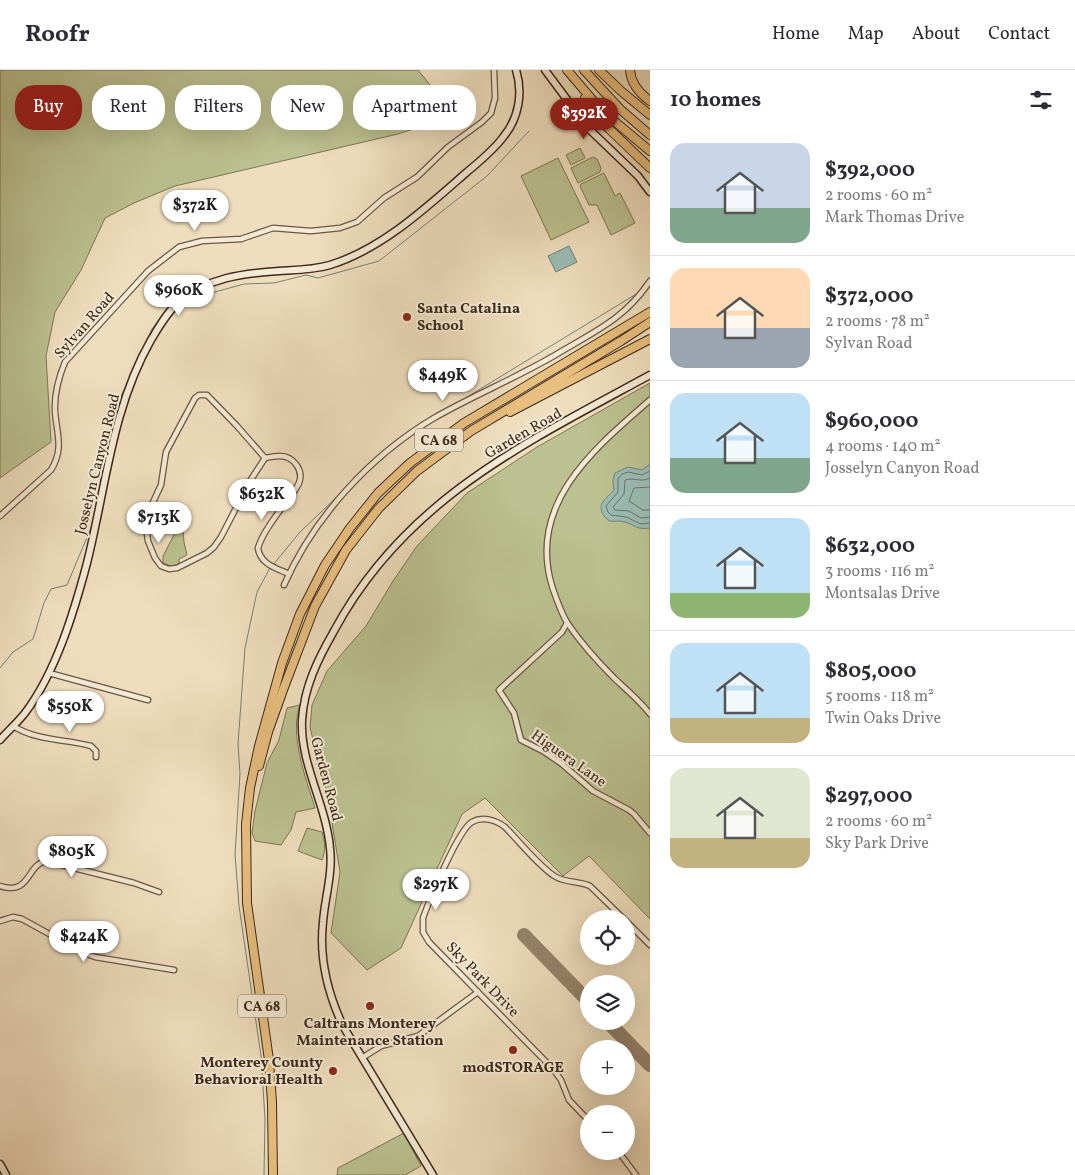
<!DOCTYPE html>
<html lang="en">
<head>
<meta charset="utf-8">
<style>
	:root { --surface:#fff; --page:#f7f7f7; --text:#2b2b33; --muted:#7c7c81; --line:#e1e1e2; --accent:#8f2418 }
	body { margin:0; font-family:Vollkorn,serif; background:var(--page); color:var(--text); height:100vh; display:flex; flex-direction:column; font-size:19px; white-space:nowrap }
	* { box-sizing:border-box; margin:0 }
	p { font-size:16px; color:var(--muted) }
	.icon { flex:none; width:28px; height:28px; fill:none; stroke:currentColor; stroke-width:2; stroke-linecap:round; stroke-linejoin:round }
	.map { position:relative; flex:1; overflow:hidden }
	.drawer { display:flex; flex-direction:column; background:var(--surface); width:425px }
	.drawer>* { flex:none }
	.hud { position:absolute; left:15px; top:15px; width:475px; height:45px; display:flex; gap:10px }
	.controls { position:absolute; left:580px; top:840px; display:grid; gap:10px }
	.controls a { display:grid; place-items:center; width:55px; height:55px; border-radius:50%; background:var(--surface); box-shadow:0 5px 20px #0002; font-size:25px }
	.price { position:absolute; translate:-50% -42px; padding:0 11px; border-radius:18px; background:#fff; color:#222; font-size:16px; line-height:32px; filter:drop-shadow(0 1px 2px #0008) }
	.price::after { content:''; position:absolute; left:50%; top:30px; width:15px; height:11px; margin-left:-8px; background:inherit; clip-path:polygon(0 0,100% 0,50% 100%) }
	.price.active { background:var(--accent); color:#fff }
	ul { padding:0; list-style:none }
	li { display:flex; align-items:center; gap:15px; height:125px; padding:0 20px }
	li+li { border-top:1px solid var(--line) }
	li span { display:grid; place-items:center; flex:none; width:140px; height:100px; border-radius:15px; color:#555 }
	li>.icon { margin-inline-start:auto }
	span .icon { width:60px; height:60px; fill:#fffc; stroke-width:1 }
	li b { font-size:21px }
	h2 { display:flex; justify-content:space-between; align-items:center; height:60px; padding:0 20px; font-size:21px }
	.tag { padding:0 18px; border-radius:20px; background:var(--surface); box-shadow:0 5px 20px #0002; font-size:18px; line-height:45px }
	.tag.active { background:var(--accent); color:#fff }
	header { display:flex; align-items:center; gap:30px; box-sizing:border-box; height:70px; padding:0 25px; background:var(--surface); border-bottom:1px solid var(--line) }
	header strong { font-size:24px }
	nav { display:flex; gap:28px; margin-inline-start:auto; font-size:18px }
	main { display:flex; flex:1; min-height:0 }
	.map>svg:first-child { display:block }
	.green { fill:#bbc190; stroke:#7c7454 }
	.water { fill:#9abcb4; stroke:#758176 }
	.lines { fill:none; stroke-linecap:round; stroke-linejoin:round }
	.shore { stroke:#6c7266; stroke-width:1 }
	.stream { stroke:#758176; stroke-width:1 }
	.taxiway { stroke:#96836b; stroke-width:14 }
	.street-casing { stroke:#6a5642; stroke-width:7 }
	.secondary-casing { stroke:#3d2818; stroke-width:9 }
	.highway-casing { stroke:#3d2818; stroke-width:10 }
	.street { stroke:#f5ead5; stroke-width:4.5 }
	.secondary { stroke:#f5ead5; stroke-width:6 }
	.highway { stroke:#e8bf7f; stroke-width:8 }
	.poi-dot { fill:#8f2418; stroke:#f5ead5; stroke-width:2 }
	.labels { text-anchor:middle; stroke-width:4; stroke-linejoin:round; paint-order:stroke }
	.shield { fill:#f5ead5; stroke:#746251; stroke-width:1 }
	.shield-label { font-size:14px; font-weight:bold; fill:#3d2818 }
	.poi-label { font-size:15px; font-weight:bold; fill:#3d2818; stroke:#f5ead5 }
	.street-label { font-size:15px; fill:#3d2818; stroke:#f5ead5 }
</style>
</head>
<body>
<header>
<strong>Roofr</strong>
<nav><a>Home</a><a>Map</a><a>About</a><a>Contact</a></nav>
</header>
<main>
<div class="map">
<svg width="650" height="1105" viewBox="0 0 650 1105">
	<rect width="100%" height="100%" fill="#efdebe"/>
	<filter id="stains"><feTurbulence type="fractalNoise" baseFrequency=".004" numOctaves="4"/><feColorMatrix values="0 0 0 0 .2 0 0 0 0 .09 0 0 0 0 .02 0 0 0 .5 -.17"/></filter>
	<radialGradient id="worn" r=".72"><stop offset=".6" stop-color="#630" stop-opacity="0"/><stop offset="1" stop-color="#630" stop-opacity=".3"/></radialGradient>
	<g class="green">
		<path d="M0 0H418L435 21 448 48 398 64 175 116 134 133 105 148 81 200 55 242 46 286 51 372 0 408Z"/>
		<path d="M580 78 585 88 571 95 566 85Z"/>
		<path d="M593 87 597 89 601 98 600 102 578 113 571 98Z"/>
		<path d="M558 88 589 152 551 170 521 106Z"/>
		<path d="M604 103 615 126 620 123 635 153 611 165 597 135H589L580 116 581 114Z"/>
		<path d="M650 313V849L589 786 563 806 485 728 462 744 401 878 367 900 331 863 340 802 327 722 310 658 312 635 327 601 366 556 393 511 417 476 467 423 537 377Z"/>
		<path d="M183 460 184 472 187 485 179 489V494L171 496 163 493V486L176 461Z"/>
		<path d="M300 635C289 665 306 708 315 738L296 742 291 760 281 775 255 771 252 763 255 741 267 693 279 670 287 638Z"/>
		<path d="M307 758 322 762C325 772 326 780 322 790L298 781Z"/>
		<path d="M404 1063 421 1096 405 1105H337L338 1098Z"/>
	</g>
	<g class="water">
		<path d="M569 176 577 192 556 202 548 186Z"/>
		<path d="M650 394V458C636 460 638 456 625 452 620 450 614 452 610 451 606 449 603 445 602 442 598 431 609 427 614 420L613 410 615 403 628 397 642 400Z"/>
	</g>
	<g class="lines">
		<g class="shore">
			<path d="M650 401 642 405 628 402 622 404 618 409V422L606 436 608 442 611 445 626 447 641 454 650 453"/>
			<path d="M650 408C641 413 634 407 625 410L624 424 613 437 615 440 629 441 641 448 650 447"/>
			<path d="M650 417 634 418 629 431 643 440H650"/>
		</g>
		<g class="stream">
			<path d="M193 228 244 214 274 213 306 205 318 208 379 191 487 106 529 61"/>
			<path d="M141 284 152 259 159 250"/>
			<path d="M462 330 638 223"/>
			<path d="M117 344 122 324 133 301"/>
			<path d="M273 495 300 462 341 423"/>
			<path d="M0 598 13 582 33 569 44 533 51 519 67 515 93 453"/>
			<path d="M264 1105 265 1049 261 986 239 836 235 784 240 704 238 674 245 578 257 522 270 498"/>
		</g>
		<g class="taxiway">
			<path d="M524 865 589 932"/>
			<path d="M607 951 650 995"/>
		</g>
		<g class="street-casing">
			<g id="street">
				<path d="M199 325H207L237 356 265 388 250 411 221 467 214 477 207 483 177 498 169 499 161 496 155 488 148 471 146 457 148 443 161 415 166 382 195 328Z"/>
				<path d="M650 330C595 378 527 433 552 516 556 528 561 543 568 554 581 573 599 593 615 609 627 620 640 631 650 644"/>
				<path d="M265 388C270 387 275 386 280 386 293 386 304 400 299 413 296 420 290 426 286 432 276 446 263 462 258 478 260 494 276 498 289 504"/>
				<path d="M0 446 51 400C64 379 57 365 55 342 54 324 58 309 65 292L148 201 179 177 202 171 241 169 273 158 311 161 340 158 357 152 384 128 417 107 448 77 482 52 491 43 495 28 494 0"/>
				<path d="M284 515C314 447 370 386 434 348 476 324 521 306 562 281 598 260 626 247 650 211"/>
				<path d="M567 553 562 562 499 620 514 643 521 670 543 681 562 694 593 721 629 740 634 744 650 763"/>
				<path d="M49 603 148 630"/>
				<path d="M13 656C37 671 65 669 91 676L96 681V687"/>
				<path d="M0 816C31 826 26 795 46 791L134 813 159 822"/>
				<path d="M0 851 13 847 22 849 82 882 95 887 174 900"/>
				<path d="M626 851 650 875"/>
				<path d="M362 988 381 976 418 966 478 922"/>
				<path d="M589 1051 569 1030 561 1010 553 999 429 872 423 862V848C429 831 458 760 472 752 483 746 496 750 505 757 518 770 541 799 556 807 567 813 579 811 590 816L624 849"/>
				<path d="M618 1081 636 1105"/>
			</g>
		</g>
		<g class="secondary-casing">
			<g id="secondary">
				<path d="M545 0 589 59 638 106 650 122"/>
				<path d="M0 670C8 661 18 652 25 643 56 602 74 542 87 493 106 417 112 338 151 270 159 257 167 242 179 232 206 208 244 203 279 201 296 200 313 200 330 195 382 179 427 137 467 102 480 91 494 80 504 66 519 48 523 22 516 0"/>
				<path d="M0 1094 6 1105"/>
				<path d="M433 1105 343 956C328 924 319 888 323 852 325 827 333 803 330 778 326 734 300 694 302 650 304 617 318 589 334 561 404 430 525 373 650 305"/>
			</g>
		</g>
		<g class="highway-casing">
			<g id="highway">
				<path d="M567 0 601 40 650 81"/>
				<path d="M584 0 620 39 650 65"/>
				<path d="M599 0 621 21 650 45"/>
				<path d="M630 0C631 14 639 23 650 31"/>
				<path d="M585 28 605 55 650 98"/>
				<path d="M510 342 650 269"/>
				<path d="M259 696 268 662 283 620 315 536 346 480 379 438 417 401 471 361 621 271 650 252"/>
				<path d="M273 1105 272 1032 269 990 247 833 246 754 250 718 259 676 282 593 300 544 325 495 350 458 378 423 410 393 464 353 650 242"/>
			</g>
		</g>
		<use href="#street" class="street"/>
		<use href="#secondary" class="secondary"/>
		<use href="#highway" class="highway"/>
	</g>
	<g class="poi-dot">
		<circle cx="407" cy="247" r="5"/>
		<circle cx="370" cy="936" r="5"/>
		<circle cx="513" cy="980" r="5"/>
		<circle cx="333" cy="1001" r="5"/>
	</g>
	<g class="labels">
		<g class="shield">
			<rect x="415" y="358.5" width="48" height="23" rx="4"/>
			<rect x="238" y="924.5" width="48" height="23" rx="4"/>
		</g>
		<g class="shield-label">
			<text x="439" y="375">CA 68</text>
			<text x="262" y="941">CA 68</text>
		</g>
		<g class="poi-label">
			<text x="417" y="243" text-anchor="start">Santa Catalina<tspan x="417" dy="17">School</tspan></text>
			<text x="370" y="958">Caltrans Monterey<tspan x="370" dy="17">Maintenance Station</tspan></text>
			<text x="323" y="997" text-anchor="end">Monterey County<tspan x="323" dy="17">Behavioral Health</tspan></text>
			<text x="513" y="1002">modSTORAGE</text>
		</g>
		<g class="street-label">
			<text transform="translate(84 255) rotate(-49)" y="5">Sylvan Road</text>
			<text transform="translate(523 363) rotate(-30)" y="5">Garden Road</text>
			<text transform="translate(97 394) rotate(-76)" y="5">Josselyn Canyon Road</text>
			<text transform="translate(569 688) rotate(35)" y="5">Higuera Lane</text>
			<text transform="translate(327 709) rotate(75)" y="5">Garden Road</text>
			<text transform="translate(483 909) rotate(46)" y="5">Sky Park Drive</text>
		</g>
	</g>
	<rect width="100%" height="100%" filter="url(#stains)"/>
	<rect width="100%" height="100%" fill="url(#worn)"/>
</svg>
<div class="controls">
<a><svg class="icon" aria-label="locate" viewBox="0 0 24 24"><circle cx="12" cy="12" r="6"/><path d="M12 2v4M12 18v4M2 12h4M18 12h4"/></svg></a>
<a><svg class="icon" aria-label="layers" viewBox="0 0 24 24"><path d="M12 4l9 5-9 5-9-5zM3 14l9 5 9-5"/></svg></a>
<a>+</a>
<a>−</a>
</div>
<b class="price active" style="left:584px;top:70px">$392K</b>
<b class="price" style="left:195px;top:162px">$372K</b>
<b class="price" style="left:179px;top:247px">$960K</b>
<b class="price" style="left:443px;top:332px">$449K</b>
<b class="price" style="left:262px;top:451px">$632K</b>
<b class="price" style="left:159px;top:474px">$713K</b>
<b class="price" style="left:70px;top:663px">$550K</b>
<b class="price" style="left:72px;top:808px">$805K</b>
<b class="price" style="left:436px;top:841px">$297K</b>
<b class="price" style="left:84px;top:893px">$424K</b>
<div class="hud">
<a class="tag active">Buy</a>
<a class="tag">Rent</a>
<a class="tag">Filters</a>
<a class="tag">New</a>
<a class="tag">Apartment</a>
</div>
</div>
<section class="drawer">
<h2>10 homes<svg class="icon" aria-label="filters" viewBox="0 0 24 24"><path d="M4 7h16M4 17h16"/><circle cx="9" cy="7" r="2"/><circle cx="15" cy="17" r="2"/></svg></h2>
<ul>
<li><span style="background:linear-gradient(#c9d6e8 65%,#7fa58c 0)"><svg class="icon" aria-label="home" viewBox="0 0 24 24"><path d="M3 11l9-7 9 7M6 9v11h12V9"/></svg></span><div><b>$392,000</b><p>2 rooms · 60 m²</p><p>Mark Thomas Drive</p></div></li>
<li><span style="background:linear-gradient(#ffd9b3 60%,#9aa5b1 0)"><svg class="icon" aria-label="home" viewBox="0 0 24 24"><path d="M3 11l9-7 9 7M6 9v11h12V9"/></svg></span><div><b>$372,000</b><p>2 rooms · 78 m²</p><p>Sylvan Road</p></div></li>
<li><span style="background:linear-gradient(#bfe0f5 65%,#7fa58c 0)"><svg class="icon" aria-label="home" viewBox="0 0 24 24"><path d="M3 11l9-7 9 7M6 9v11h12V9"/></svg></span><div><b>$960,000</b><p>4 rooms · 140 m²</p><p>Josselyn Canyon Road</p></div></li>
<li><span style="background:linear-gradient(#bfe0f5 75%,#8fb573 0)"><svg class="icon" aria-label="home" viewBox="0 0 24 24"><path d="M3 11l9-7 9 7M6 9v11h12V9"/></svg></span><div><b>$632,000</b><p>3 rooms · 116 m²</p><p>Montsalas Drive</p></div></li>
<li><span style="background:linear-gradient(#bfe0f5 75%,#c2b280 0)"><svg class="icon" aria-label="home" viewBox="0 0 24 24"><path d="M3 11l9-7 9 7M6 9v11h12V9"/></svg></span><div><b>$805,000</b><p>5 rooms · 118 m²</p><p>Twin Oaks Drive</p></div></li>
<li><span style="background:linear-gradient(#dfe7d0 70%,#c2b280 0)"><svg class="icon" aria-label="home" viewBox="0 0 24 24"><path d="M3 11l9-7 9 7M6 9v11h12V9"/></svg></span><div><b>$297,000</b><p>2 rooms · 60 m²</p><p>Sky Park Drive</p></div></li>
</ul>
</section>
</main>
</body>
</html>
